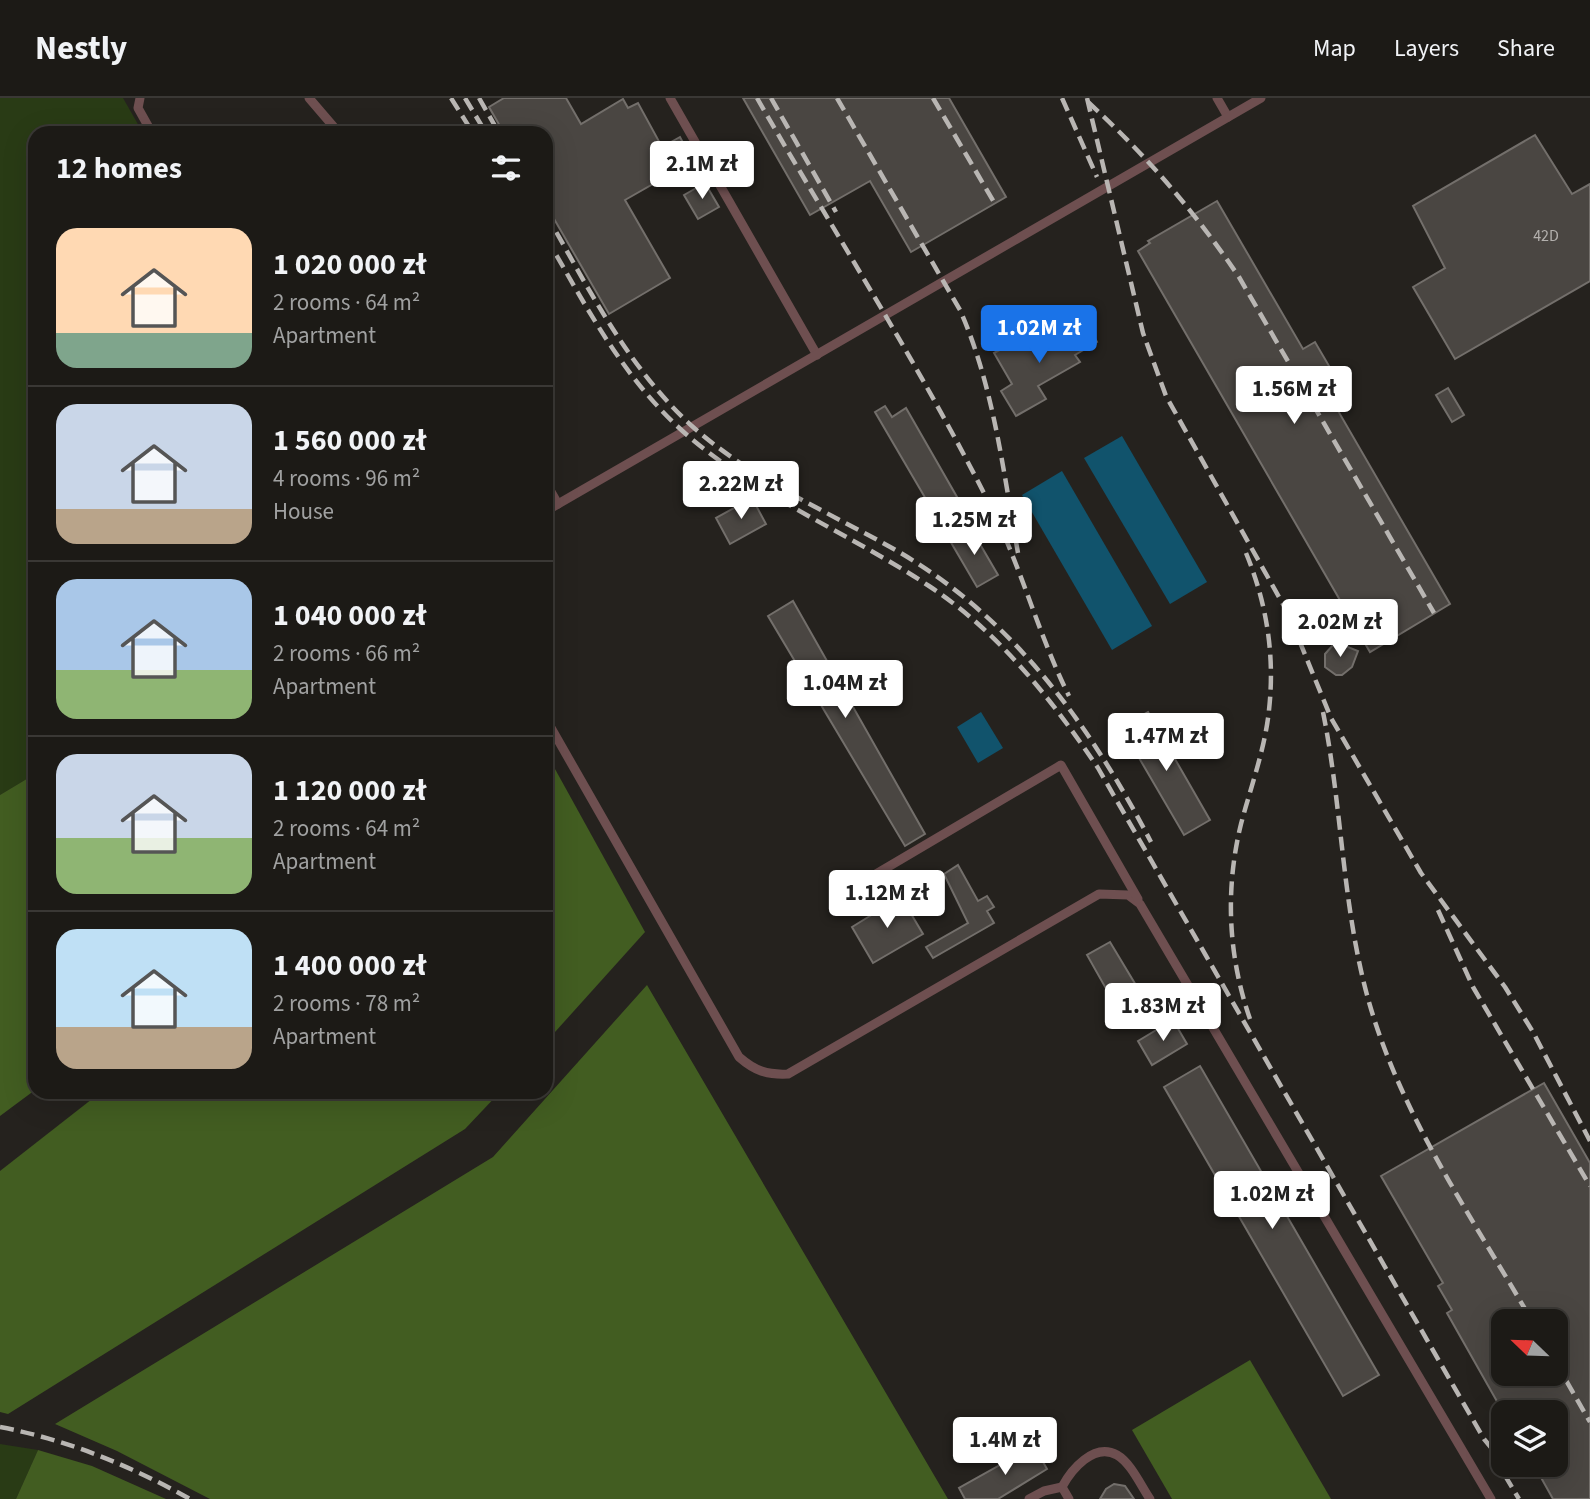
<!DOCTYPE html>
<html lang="en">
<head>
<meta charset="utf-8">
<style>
	:root { --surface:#1c1a16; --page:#25231f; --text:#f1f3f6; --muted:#a0a1a1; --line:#3a3835; --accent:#1a73e8 }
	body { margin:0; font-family:"Source Sans 3",sans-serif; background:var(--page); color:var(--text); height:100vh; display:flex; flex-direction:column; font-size:26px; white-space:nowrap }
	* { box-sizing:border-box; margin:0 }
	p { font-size:23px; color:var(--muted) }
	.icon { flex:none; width:38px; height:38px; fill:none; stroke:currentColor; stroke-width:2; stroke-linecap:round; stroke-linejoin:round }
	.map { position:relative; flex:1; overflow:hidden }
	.drawer { position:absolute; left:28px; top:28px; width:525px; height:973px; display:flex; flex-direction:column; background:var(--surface); border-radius:21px; box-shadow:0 7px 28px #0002,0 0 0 2px var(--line) }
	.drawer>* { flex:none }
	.needle { width:46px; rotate:293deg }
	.fabs { position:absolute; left:1491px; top:1211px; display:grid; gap:14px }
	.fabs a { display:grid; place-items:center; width:77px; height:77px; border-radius:14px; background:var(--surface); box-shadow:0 7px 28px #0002,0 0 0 2px var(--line); font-size:35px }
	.price { position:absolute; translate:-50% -60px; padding:0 16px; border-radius:7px; background:#fff; color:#222; font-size:23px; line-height:46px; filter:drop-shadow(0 2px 4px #0008) }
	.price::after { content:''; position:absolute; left:50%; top:42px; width:21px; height:16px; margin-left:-10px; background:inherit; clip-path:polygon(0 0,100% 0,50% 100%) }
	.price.selected { background:var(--accent); color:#fff }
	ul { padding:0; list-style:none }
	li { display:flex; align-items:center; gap:21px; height:175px; padding:0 28px }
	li+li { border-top:2px solid var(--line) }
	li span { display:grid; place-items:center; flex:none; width:196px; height:140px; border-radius:21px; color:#555 }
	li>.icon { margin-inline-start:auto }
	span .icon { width:84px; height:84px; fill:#fffc; stroke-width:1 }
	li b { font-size:30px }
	h2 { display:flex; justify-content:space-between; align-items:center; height:84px; padding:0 28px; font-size:30px }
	header { display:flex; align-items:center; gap:42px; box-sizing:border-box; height:98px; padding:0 35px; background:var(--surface); border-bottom:2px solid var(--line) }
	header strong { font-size:33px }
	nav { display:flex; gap:38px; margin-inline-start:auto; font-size:24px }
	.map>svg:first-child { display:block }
	.green { fill:#293b15 }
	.forest { fill:#425d21 }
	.water { fill:#11536c }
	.building { fill:#4a4642; stroke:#736f6b; stroke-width:2; fill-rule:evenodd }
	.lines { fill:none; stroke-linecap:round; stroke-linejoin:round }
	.lane { stroke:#6e4f50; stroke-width:9 }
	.rail { stroke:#b9b6b3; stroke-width:4.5; stroke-dasharray:14 7; stroke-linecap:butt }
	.labels { text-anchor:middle; stroke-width:5; stroke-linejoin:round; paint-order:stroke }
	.number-label { font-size:16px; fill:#b3b0ad }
</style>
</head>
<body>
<header>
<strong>Nestly</strong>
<nav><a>Map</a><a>Layers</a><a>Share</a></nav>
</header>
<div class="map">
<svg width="1590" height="1401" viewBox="0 0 1590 1401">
	<rect width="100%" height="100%" fill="#25221e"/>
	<g class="green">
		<path d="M0 0H123L143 35H35V676L0 697Z"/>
		<path d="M0 1346 38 1352 16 1401H0Z"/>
	</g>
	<g class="forest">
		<path d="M555 671 645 834 546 944V678Z"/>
		<path d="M35 676V992L0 1018V697Z"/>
		<path d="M647 887 948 1401H210L117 1353 55 1326 493 1059Z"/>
		<path d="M101 994H500L465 1031 8 1316 0 1314V1073Z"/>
		<path d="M1250 1262 1331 1401H1172L1132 1332Z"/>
		<path d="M38 1352 92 1368 166 1401H16Z"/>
	</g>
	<g class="water">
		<path d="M1122 338 1207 484 1170 506 1084 360Z"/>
		<path d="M1062 373 1152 528 1112 552 1022 397Z"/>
		<path d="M981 614 1003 650 978 665 957 629Z"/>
	</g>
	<g class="building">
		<path d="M504 0H566L581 26 623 1 628 10 638 5 662 49 680 39 693 63 625 102 670 180 609 216 546 107V35H504L489 9Z"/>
		<path d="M743 0H949L1006 99 911 154 870 83 810 117Z"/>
		<path d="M1535 37 1572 96 1590 86V183L1455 261 1413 189 1445 170 1413 108Z"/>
		<path d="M705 85 719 109 698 121 684 97Z"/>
		<path d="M1217 103 1303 251 1315 244 1332 273 1319 280 1450 506 1370 554 1138 153 1150 145 1148 143Z"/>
		<path d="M1058 227 1068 243 1090 231 1097 244 1075 257 1080 264 1038 288 1046 301 1016 318 1001 293 1012 286 994 255 1018 242 1022 248Z"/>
		<path d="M1448 290 1464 317 1452 324 1436 297Z"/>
		<path d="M885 308 892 319 906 310 961 406 937 420 875 314Z"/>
		<path d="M752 400 766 426 730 446 716 420Z"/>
		<path d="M970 429 998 477 977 489 949 441Z"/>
		<path d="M793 503 925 736 905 748 768 518Z"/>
		<path d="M1333 547H1343L1358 553 1352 569 1342 577H1336L1325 569V556Z"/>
		<path d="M1148 614 1210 722 1184 737 1121 629Z"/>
		<path d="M958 767 978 803 987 798 994 809 987 813 994 825 933 860 926 849 968 825 944 776Z"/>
		<path d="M901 799 923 836 873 865 852 829Z"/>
		<path d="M1110 844 1137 889 1113 903 1087 857Z"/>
		<path d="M1173 922 1187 946 1152 967 1138 943Z"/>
		<path d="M1200 968 1379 1277 1343 1298 1164 989Z"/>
		<path d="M1544 985 1590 1065V1401H1553L1534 1367H1556V1314H1503L1447 1215 1452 1212 1438 1188 1443 1185 1381 1078ZM1503 1223H1556V1276H1503Z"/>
		<path d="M1034 1348 1047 1371 998 1401H965L959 1390Z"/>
		<path d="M1114 1386 1125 1388 1134 1401H1100L1106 1391Z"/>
	</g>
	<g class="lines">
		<g class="lane">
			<path d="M140 0 138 10 152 35"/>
			<path d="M309 0 339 35"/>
			<path d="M670 0 817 257"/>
			<path d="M1217 0 1228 19"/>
			<path d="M546 385 558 406"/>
			<path d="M546 413 1261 0"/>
			<path d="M546 621 739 959C755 973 767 977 788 976L1099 796 1128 797 1140 806 1491 1401"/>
			<path d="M854 789 1061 667 1138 801"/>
			<path d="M1029 1401 1044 1393 1062 1389"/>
			<path d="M1069 1401 1062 1389C1071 1372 1094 1344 1117 1357 1131 1365 1141 1388 1150 1401"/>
		</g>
		<g class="rail">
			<path d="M451 0 473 35"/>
			<path d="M465 0 486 35"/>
			<path d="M479 0 499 35"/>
			<path d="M757 0C834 134 920 268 990 407 1021 468 1038 536 1069 598"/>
			<path d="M771 0 836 114"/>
			<path d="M837 0 960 212C994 289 1003 373 1018 455"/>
			<path d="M933 0 995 106"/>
			<path d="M1062 0 1097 79"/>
			<path d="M1087 0 1143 235 1166 298 1288 515 1331 620 1421 775 1505 889 1533 934 1590 1043"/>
			<path d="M1088 4C1146 57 1195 114 1239 179L1434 515"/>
			<path d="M546 116C589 191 628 270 693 329 752 381 824 412 892 450 1011 517 1089 625 1151 744"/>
			<path d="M546 139C587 210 624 282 687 337 760 400 849 435 929 488 999 534 1052 602 1098 670L1484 1341 1503 1364"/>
			<path d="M1246 455C1267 506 1275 558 1269 612 1265 651 1251 688 1241 726 1225 791 1228 858 1250 921"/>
			<path d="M1323 614C1342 708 1342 804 1367 897 1399 1015 1472 1119 1532 1223"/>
			<path d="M1438 812 1473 889 1590 1088"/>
			<path d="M1556 1265 1590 1324"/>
			<path d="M0 1329C68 1342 129 1367 190 1401"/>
			<path d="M1494 1359 1519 1401"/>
		</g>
	</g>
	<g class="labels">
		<g class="number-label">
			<text x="1546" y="143">42D</text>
		</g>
	</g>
</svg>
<div class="fabs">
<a><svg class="needle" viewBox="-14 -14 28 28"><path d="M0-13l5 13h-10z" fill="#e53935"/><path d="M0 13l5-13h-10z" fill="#a0a1a1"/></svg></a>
<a><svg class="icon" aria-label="layers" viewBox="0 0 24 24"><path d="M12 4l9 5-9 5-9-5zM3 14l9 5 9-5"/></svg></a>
</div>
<b class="price" style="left:702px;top:103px">2.1M zł</b>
<b class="price selected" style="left:1039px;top:267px">1.02M zł</b>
<b class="price" style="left:1294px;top:328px">1.56M zł</b>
<b class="price" style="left:741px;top:423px">2.22M zł</b>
<b class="price" style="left:974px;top:459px">1.25M zł</b>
<b class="price" style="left:1340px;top:561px">2.02M zł</b>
<b class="price" style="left:845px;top:622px">1.04M zł</b>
<b class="price" style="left:1166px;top:675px">1.47M zł</b>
<b class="price" style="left:887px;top:832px">1.12M zł</b>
<b class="price" style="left:1163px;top:945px">1.83M zł</b>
<b class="price" style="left:1272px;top:1133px">1.02M zł</b>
<b class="price" style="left:1005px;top:1379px">1.4M zł</b>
<section class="drawer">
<h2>12 homes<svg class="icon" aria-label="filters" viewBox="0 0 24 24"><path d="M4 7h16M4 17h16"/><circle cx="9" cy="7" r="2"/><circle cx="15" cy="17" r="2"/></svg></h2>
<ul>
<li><span style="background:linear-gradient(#ffd9b3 75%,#7fa58c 0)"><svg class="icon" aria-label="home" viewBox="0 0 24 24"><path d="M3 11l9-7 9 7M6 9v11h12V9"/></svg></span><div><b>1 020 000 zł</b><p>2 rooms · 64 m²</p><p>Apartment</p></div></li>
<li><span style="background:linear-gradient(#c9d6e8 75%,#b9a48a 0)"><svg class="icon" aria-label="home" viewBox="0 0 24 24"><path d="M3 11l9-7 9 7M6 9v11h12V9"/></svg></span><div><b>1 560 000 zł</b><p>4 rooms · 96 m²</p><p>House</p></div></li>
<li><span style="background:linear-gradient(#a9c7e8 65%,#8fb573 0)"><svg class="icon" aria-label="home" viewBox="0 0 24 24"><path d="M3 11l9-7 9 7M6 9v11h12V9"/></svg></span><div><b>1 040 000 zł</b><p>2 rooms · 66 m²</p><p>Apartment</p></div></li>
<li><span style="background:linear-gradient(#c9d6e8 60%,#8fb573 0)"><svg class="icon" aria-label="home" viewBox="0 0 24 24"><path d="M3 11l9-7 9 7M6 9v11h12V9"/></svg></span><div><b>1 120 000 zł</b><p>2 rooms · 64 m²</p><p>Apartment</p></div></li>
<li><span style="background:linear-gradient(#bfe0f5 70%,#b9a48a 0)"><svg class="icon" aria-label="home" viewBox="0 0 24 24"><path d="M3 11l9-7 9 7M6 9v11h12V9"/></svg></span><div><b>1 400 000 zł</b><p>2 rooms · 78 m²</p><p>Apartment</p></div></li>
</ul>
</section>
</div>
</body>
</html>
